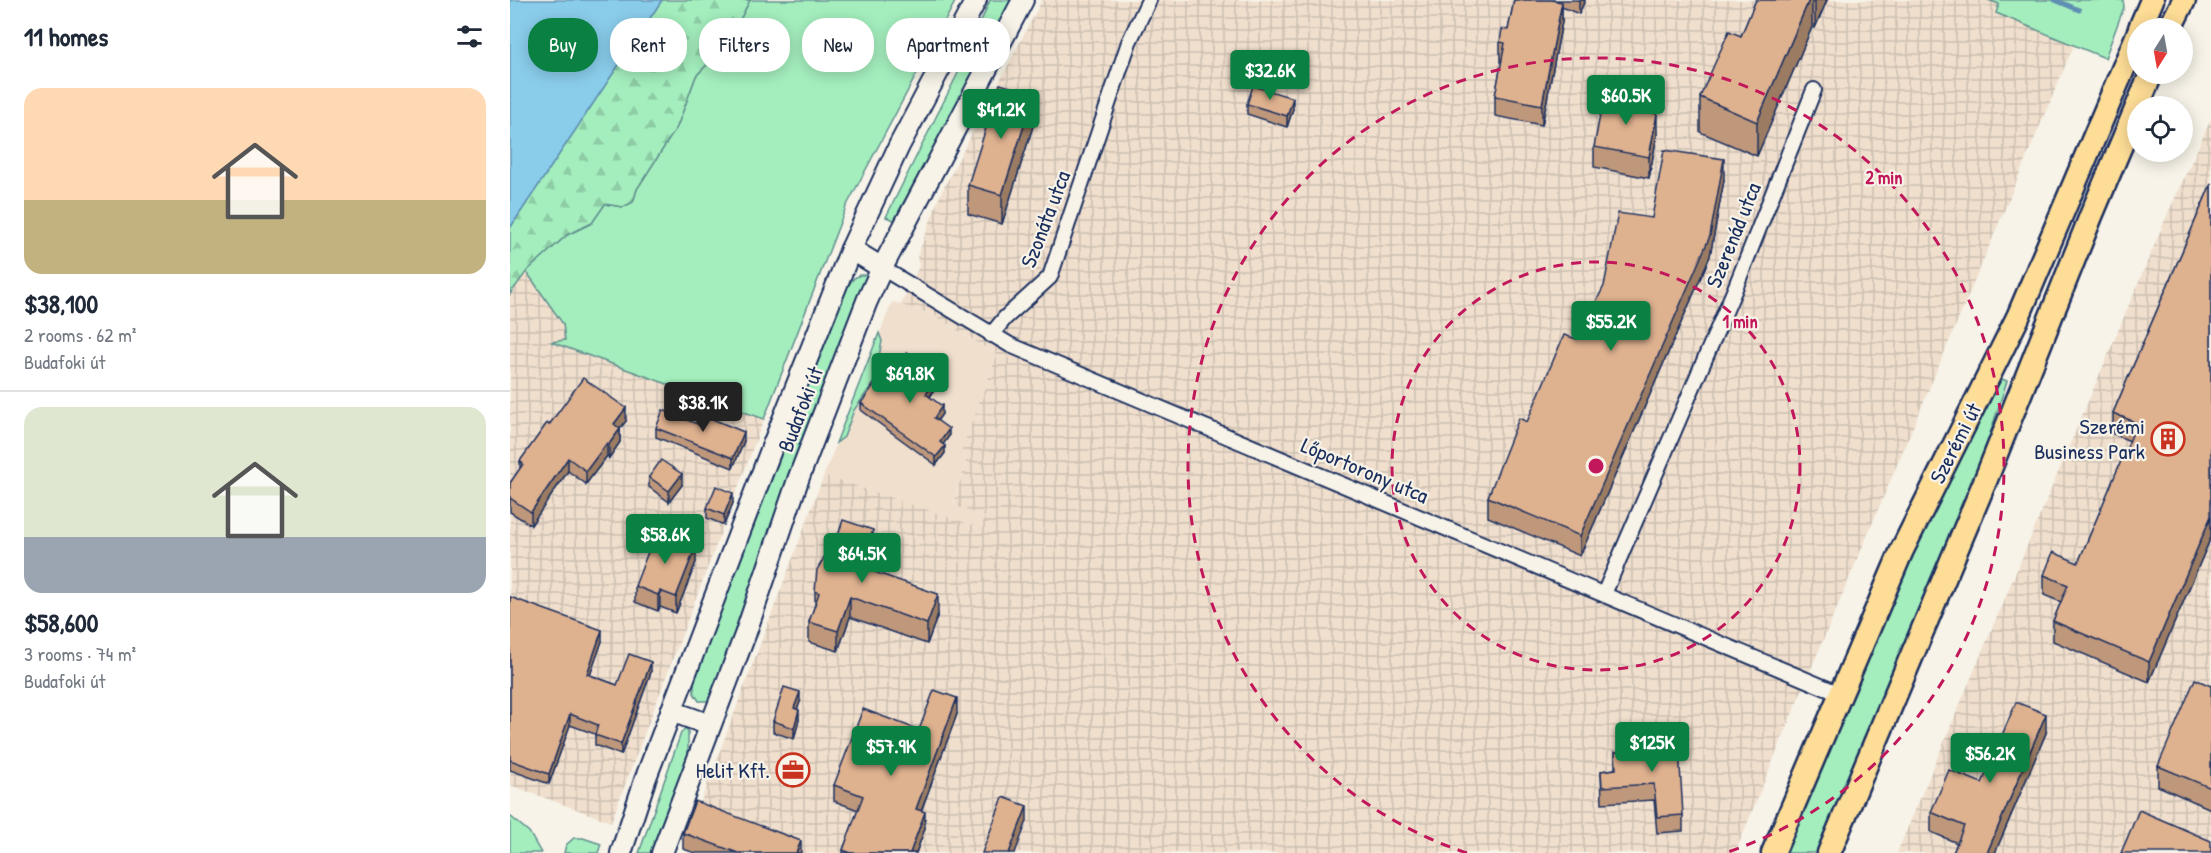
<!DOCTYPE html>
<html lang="en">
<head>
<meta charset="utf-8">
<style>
	:root { --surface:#fff; --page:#f6f6f7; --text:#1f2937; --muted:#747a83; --line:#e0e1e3; --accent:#0b8043 }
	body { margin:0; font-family:"Patrick Hand",sans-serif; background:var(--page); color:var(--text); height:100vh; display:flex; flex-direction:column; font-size:22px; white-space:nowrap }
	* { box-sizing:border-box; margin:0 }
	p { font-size:20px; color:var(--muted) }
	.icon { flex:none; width:33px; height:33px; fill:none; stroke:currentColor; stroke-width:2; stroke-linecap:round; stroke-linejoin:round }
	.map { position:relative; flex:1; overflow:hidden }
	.sheet { display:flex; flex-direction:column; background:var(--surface); width:510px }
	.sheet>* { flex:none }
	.top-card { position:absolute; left:18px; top:18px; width:570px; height:54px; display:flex; gap:12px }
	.needle { width:39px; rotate:191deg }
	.buttons { position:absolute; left:1617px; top:18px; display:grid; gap:12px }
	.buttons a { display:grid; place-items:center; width:66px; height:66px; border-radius:50%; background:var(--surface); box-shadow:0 3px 15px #0003; font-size:30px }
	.price { position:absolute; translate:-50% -51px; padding:0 14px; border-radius:6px; background:var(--accent); color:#fff; font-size:20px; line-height:39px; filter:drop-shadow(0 2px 3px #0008) }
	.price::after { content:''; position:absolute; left:50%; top:36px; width:18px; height:14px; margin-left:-9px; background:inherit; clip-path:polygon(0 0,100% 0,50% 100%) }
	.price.active { background:#222; color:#fff }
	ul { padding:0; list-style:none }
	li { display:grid; align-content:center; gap:12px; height:318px; padding:0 24px }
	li+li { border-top:2px solid var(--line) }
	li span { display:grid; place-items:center; height:186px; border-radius:18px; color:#555 }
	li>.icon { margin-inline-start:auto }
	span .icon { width:108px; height:108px; fill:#fffc; stroke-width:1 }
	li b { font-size:26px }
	h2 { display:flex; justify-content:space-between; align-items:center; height:72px; padding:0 24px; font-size:26px }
	.tag { padding:0 21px; border-radius:24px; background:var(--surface); box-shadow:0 3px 15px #0003; font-size:21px; line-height:54px }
	.tag.active { background:var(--accent); color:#fff }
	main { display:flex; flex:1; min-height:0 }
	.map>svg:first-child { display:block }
	.built { fill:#f0dfcd }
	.industrial { fill:url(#industrial-grid) }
	.grass { fill:#a4eebd; stroke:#608e8e; stroke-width:1.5 }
	.forest { fill:url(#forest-firs); stroke:#608e8e; stroke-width:1.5 }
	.water { fill:#8acdeb; stroke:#5e8eb3; stroke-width:1.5 }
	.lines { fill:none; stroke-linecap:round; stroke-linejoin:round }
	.stream { stroke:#5e8eb3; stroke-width:5 }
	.minor-casing { stroke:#1b2f5e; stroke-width:18 }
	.secondary-casing { stroke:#1b2f5e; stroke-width:24 }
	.primary-casing { stroke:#1b2f5e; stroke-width:27 }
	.minor { stroke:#f7f3e8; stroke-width:14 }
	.secondary { stroke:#f7f3e8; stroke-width:20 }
	.primary { stroke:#fedd96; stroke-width:22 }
	.wall { fill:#bf987b; stroke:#1b2f5e; stroke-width:1.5 }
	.shaded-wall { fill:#9b7c64; stroke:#1b2f5e; stroke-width:1.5 }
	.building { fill:#deb18f; stroke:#1b2f5e; stroke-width:1.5 }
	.ring { fill:none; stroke:#c2185b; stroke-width:3; stroke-dasharray:10 8 }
	.labels { text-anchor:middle; stroke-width:4.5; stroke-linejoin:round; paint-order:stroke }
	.street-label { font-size:22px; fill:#1b2f5e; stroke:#f7f3e8 }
	.poi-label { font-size:22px; fill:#1b2f5e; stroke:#f7f3e8; text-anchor:end }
	.centre { fill:#c2185b; stroke:#f7f3e8; stroke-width:3 }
	.ring-label { font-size:18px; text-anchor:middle; font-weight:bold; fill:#c2185b; stroke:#f7f3e8; stroke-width:4.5; stroke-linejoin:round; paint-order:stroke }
</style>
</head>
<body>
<main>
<section class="sheet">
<h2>11 homes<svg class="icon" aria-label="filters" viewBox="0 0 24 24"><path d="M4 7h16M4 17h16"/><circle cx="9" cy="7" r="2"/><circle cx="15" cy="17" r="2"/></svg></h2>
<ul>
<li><span style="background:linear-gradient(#ffd9b3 60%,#c2b280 0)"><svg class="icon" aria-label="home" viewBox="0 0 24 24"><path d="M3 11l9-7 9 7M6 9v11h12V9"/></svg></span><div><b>$38,100</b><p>2 rooms · 62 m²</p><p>Budafoki út</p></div></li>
<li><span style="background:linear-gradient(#dfe7d0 70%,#9aa5b1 0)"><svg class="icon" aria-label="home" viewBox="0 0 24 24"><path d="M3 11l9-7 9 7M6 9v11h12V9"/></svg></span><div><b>$58,600</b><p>3 rooms · 74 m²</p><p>Budafoki út</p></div></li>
</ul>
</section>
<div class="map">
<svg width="1701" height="853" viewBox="0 0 1701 853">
	<defs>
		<pattern id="industrial-grid" width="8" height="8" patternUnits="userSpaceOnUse" patternTransform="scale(1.5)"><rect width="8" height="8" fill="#f0dfcd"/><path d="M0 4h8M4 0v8" fill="none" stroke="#cdc0b2"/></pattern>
		<pattern id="forest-firs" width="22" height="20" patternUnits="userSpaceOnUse" patternTransform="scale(1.5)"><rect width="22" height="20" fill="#a4eebd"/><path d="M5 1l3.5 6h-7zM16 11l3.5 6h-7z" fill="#8dcca5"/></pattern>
	</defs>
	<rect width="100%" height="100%" fill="#f7f3e8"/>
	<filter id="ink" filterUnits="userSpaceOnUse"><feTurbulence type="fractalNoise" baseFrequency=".0167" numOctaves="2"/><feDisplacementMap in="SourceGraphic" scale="12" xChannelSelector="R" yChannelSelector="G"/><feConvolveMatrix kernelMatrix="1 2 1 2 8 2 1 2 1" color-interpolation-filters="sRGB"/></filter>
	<g filter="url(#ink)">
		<path class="built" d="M382 302 422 314 487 355 451 455 457 458 443 504 475 517 471 529 314 475Z"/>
		<g class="industrial">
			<path d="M532 0H1478L1489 4 1486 13 1564 45 1290 695 1225 853H185L173 849 314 475 471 528 475 517 443 505 457 458 450 455 487 355 422 314 391 305 409 266 407 257 430 195Z"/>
			<path d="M1701 119V853H1387L1655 220Z"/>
			<path d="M16 271 53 324 55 340 43 343 254 419 101 822 0 785V294Z"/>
		</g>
		<g class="grass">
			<path d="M240 0H446L336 207 254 419 41 342 55 340 53 324 16 271 57 235 82 223 95 204 113 207 123 202 127 189 167 127 186 76 218 43Z"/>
			<path d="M480 0H502L384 220 376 217 456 57Z"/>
			<path d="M1478 0H1613L1614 7 1595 58 1486 13 1489 4Z"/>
			<path d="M350 275H357L263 520 232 615 202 694 197 701H189L184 693V679L336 288 344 278Z"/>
			<path d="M369 333 372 341 364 382 344 410 334 437 326 443Z"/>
			<path d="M1489 378 1497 381 1466 477 1309 853H1274L1402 550Z"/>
			<path d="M175 728 178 731V755L140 853H129L171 733Z"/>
			<path d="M0 816 19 832 31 853H0Z"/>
			<path d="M64 838H73L91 844 88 853H54L56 845Z"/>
		</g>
		<path class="forest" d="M152 0H240L218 43 186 76 167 127 127 189 123 202 113 207 95 204 82 223 57 235 17 271 0 294V228Z"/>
		<path class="water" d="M0 0H152L0 228Z"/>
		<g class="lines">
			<path class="stream" d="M1545 0 1569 10"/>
			<g class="minor-casing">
				<g id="minor">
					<path d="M372 268 500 345 1330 694"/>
					<path d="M481 335 495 318 540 277 619 42 639 0"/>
					<path d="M1094 594 1224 291 1304 90"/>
				</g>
			</g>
			<g class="secondary-casing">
				<g id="secondary">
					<path d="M341 249 372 268"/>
					<path d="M161 711 200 725"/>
					<path d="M111 853 135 780 264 442 341 249 389 146 466 0"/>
					<path d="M152 853 235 635 289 477 357 301 372 268 513 0"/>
				</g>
			</g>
			<g class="primary-casing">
				<g id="primary">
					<path d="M1630 28 1642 0"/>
					<path d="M1660 28 1674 0"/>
					<path d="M1263 853 1392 550 1508 317 1628 34"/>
					<path d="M1319 853 1476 479 1581 216 1641 74"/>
				</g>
			</g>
			<use href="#minor" class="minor"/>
			<use href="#secondary" class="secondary"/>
			<use href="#primary" class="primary"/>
		</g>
		<g class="wall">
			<path d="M1004 0H1075L1069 14 1052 7V22L1032 125 985 116V96L992 62H990V42L998 30Z"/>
			<path d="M1246 0H1317L1305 28 1302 27 1247 156 1190 132V97L1231 36Z"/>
			<path d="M737 104 783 109 777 127 737 114Z"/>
			<path d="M1144 114 1147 135 1139 178 1084 167V147Z"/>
			<path d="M524 123 492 224 458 214V185Z"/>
			<path d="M1214 180 1200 256 1070 556 978 517V497L1017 422 1142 218Z"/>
			<path d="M1701 184V537L1639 682 1543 641V621L1551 602 1534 595V575L1568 563 1620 441 1603 434V413Z"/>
			<path d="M429 383 420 397 432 414 427 421 439 436 433 444 435 453 426 465 351 410V403L372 387Z"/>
			<path d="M116 421 110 428V442L99 458 97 456 76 484 58 471 21 525 0 512V483L10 469V461L39 425Z"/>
			<path d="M192 426 234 441 223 468 146 437V428Z"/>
			<path d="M139 477 172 485 159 502 139 487Z"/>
			<path d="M223 503 214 525 197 518V508Z"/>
			<path d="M324 548 363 550 356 569 428 614 417 644 340 617 328 651 299 642V622L305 605V591Z"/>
			<path d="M186 562 166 613 150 607 148 611 125 602V586Z"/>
			<path d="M0 597 92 641 80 675 107 685 141 672 111 755 85 745V734L60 725 39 784 0 770Z"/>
			<path d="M1701 686V809L1648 786V766Z"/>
			<path d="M290 702 287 709 289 720 284 739 263 732V721Z"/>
			<path d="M447 714 411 811 415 828 406 853H333V850L348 810 324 801V785L409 730Z"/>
			<path d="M1536 733 1485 853H1443L1447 843 1421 832V812L1472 783Z"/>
			<path d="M1142 736 1173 815V831L1147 833 1144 800 1092 803 1091 771 1105 769V752L1142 750Z"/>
			<path d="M173 833 291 853H185L173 849Z"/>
		</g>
		<g class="shaded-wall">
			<path d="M1069 0H1075L1069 14Z"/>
			<path d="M1299 0H1302V27L1247 156V122Z"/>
			<path d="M1305 0H1317L1305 28Z"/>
			<path d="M1052 2V22L1032 125V105Z"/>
			<path d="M524 94V123L492 224V195Z"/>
			<path d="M783 98V109L777 127V116Z"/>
			<path d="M1147 114V135L1139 178V157Z"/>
			<path d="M1214 159V180L1200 256 1070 556V536Z"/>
			<path d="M429 376V383L416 402V394Z"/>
			<path d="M432 406V414L424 425V418Z"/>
			<path d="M116 408V421L104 437V424Z"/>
			<path d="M110 429V442L99 458V444Z"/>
			<path d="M439 429V436L430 449V442Z"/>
			<path d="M234 432V441L223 468V458Z"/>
			<path d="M97 443V456L76 484V471Z"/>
			<path d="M435 446V453L426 465V457Z"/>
			<path d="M58 458V471L21 525V512Z"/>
			<path d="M172 474V485L159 502V491Z"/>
			<path d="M223 493V503L214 525V515Z"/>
			<path d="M1701 516V537L1639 682V662Z"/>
			<path d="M363 530V550L350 588V567Z"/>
			<path d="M186 546V562L166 613V597Z"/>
			<path d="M150 591V607L148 611V595Z"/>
			<path d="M428 594V614L417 644V624Z"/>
			<path d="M340 597V617L328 651V631Z"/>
			<path d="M92 630V641L77 684V674Z"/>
			<path d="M141 662V672L111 755V744Z"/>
			<path d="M290 692V702L284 718V708Z"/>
			<path d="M447 698V714L406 825V809Z"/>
			<path d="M289 710V720L284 739V728Z"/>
			<path d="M60 714V725L39 784V774Z"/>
			<path d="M1536 714V733L1485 853H1477Z"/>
			<path d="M517 806V821L505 853H499Z"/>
			<path d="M415 812V828L406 853H400Z"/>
			<path d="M291 841V853H286Z"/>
		</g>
		<g class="building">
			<path d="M1004 0H1041L1052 2 1032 105 985 96 995 43 990 42 992 29 998 30Z"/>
			<path d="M1246 0H1299L1247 122 1190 97 1219 31 1231 36Z"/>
			<path d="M490 84 524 94 492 195 458 185Z"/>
			<path d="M743 86 783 98 777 116 737 104Z"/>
			<path d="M1107 96 1144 103 1142 113 1147 114 1139 157 1084 147 1093 99 1106 102Z"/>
			<path d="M1154 150 1214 159 1200 236 1070 536 978 497 1009 418 1017 422 1054 335 1067 339 1094 286 1108 213 1142 218Z"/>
			<path d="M1701 184V516L1639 662 1543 621 1558 585 1534 575 1543 552 1568 563 1627 423 1603 413Z"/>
			<path d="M397 352 429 376 416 394 432 406 424 418 439 429 430 442 435 446 426 457 351 403 366 382 372 387Z"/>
			<path d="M73 378 116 408 104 424 110 429 99 444 97 443 76 471 58 458 21 512 0 498V483L13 464 10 461 37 423 39 425Z"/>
			<path d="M153 410 192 426 195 416 234 432 223 458 146 428Z"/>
			<path d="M151 460 172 474 159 491 139 477Z"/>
			<path d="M206 486 223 493 214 515 197 508Z"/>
			<path d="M333 520 363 530 350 567 428 594 417 624 340 597 328 631 299 622 309 593 305 591 307 570 320 547 324 548Z"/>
			<path d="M146 531 186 546 166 597 150 591 148 595 125 586Z"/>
			<path d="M0 597 92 630 77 674 107 685 119 654 141 662 111 744 85 735 88 725 60 714 39 774 0 760Z"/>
			<path d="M1685 679 1701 686V788L1648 766Z"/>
			<path d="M274 687 290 692 284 708 289 710 284 728 263 721Z"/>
			<path d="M424 690 447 698 406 809 415 812 400 853H341L333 850 353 796 324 785 353 709 409 730Z"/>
			<path d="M1506 702 1536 714 1477 853H1443L1454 826 1421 812 1439 770 1472 783Z"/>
			<path d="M1168 733 1173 815 1147 817 1144 784 1092 787 1091 771 1106 769 1105 752 1143 750 1142 736Z"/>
			<path d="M493 797 517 806 499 853H472Z"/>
			<path d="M185 801 291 841 286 853H228L173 833Z"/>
			<path d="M1629 810 1701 841V853H1611Z"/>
		</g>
	</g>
	<g class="ring">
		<circle cx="1086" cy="466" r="204"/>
		<path d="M957 853A408 408 0 1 1 1215 853"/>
	</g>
	<defs>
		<g id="building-ring" transform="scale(1.725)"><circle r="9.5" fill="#f7f3e8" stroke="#c8321e" stroke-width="1.5"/><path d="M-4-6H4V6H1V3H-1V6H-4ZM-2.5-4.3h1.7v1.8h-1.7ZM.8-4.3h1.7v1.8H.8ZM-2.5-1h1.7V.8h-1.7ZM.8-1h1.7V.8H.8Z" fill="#c8321e"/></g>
		<g id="office-ring" transform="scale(1.725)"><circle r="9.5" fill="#f7f3e8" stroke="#c8321e" stroke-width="1.5"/><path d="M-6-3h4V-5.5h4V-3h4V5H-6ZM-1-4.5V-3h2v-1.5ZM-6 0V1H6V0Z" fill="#c8321e"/></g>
	</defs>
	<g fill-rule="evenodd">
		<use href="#building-ring" x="1658" y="439"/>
		<use href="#office-ring" x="283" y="770"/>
	</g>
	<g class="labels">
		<g class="street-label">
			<text transform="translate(535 219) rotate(-69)" y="8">Szonáta utca</text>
			<text transform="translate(1223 235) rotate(-68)" y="8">Szerenád utca</text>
			<text transform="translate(290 409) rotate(-69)" y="8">Budafoki út</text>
			<text transform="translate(1445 443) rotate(-63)" y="8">Szerémi út</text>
			<text transform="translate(855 470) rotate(23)" y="8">Lőportorony utca</text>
		</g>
		<g class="poi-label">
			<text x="1635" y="434">Szerémi<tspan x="1635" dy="25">Business Park</tspan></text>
			<text x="260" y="778">Helit Kft.</text>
		</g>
	</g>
	<circle cx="1086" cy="466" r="9" class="centre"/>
	<g class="ring-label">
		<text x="1374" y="184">2 min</text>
		<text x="1230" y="328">1 min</text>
	</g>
</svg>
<div class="buttons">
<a><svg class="needle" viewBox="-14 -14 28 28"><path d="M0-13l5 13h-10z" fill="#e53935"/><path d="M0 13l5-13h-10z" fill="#747a83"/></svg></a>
<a><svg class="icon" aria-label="locate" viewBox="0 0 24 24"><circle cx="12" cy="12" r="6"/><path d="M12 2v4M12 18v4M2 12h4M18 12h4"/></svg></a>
</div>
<b class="price" style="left:760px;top:101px">$32.6K</b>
<b class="price" style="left:1116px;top:126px">$60.5K</b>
<b class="price" style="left:491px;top:140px">$41.2K</b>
<b class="price" style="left:1101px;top:352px">$55.2K</b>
<b class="price" style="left:400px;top:404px">$69.8K</b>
<b class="price active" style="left:193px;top:433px">$38.1K</b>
<b class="price" style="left:155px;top:565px">$58.6K</b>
<b class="price" style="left:352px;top:584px">$64.5K</b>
<b class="price" style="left:1142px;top:773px">$125K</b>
<b class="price" style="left:381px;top:777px">$57.9K</b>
<b class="price" style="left:1480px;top:784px">$56.2K</b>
<div class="top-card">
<a class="tag active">Buy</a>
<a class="tag">Rent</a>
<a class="tag">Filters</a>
<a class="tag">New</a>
<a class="tag">Apartment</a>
</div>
</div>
</main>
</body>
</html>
